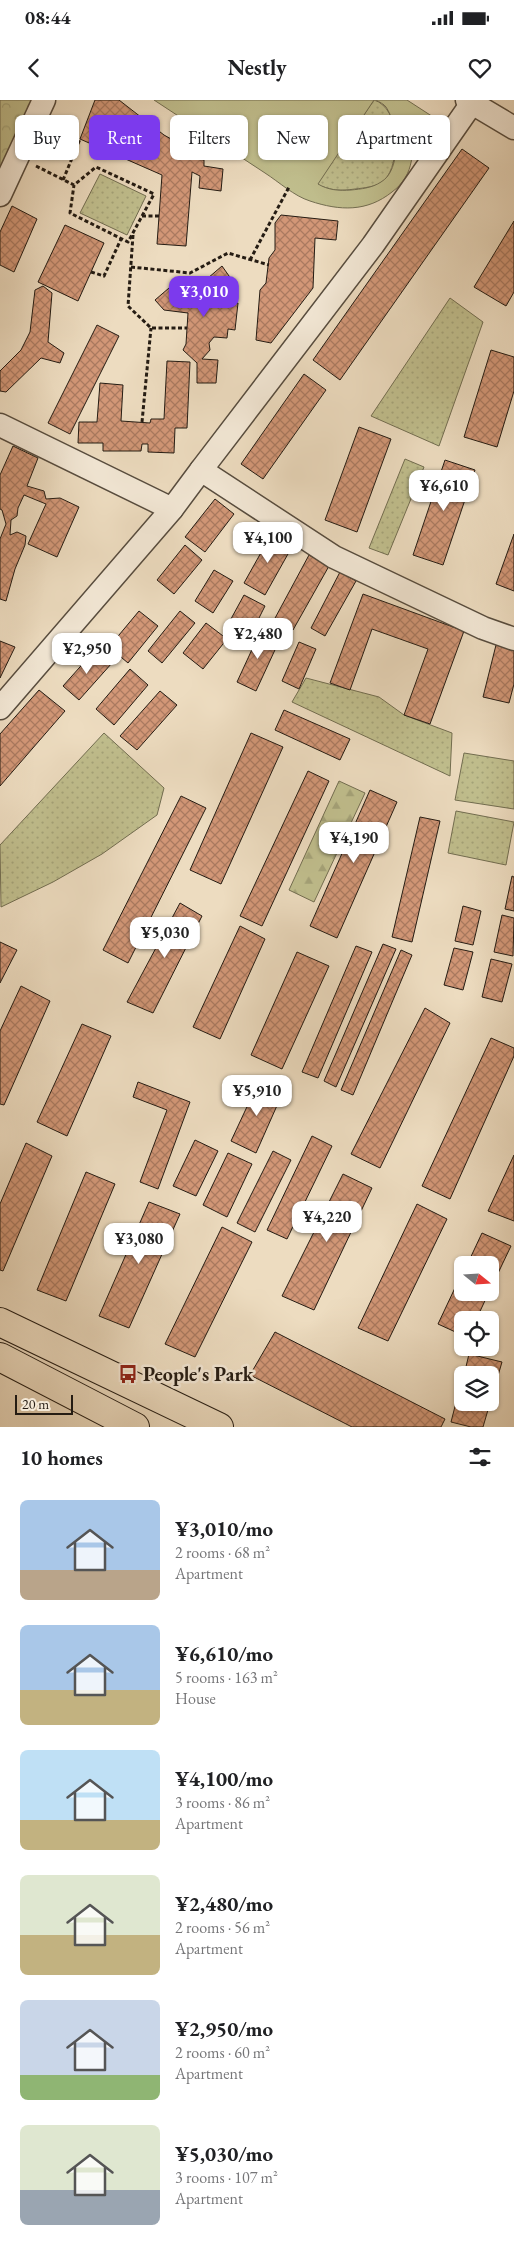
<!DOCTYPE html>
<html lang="en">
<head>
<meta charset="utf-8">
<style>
	:root { --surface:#fff; --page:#f6f6f6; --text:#202124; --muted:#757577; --accent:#7c3aed }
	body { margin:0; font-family:"EB Garamond",serif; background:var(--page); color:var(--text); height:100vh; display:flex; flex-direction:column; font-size:19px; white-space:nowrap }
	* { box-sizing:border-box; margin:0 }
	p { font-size:16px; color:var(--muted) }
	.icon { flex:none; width:28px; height:28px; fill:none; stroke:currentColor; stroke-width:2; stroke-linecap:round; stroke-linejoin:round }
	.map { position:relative; height:1327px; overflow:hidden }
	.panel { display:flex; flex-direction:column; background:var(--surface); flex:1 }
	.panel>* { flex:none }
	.guide { position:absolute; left:15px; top:15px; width:485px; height:45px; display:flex; gap:10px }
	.needle { width:32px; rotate:108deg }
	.tools { position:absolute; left:454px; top:1156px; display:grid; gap:10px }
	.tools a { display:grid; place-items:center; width:45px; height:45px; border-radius:8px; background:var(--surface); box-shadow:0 1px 4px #0004; font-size:25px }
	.scale { position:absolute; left:15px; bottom:12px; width:58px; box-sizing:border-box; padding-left:5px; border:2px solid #251c13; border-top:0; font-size:14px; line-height:18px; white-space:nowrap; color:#251c13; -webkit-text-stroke:4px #f3e8d6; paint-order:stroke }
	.price { position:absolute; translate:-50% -42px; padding:0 11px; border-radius:10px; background:#fff; color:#222; font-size:16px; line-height:32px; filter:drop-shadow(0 1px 2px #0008) }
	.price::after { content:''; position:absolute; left:50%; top:30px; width:15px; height:11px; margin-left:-8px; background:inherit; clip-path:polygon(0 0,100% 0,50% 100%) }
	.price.on { background:var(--accent); color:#fff }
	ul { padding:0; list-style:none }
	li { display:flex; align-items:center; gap:15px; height:125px; padding:0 20px }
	li span { display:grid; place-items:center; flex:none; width:140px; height:100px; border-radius:8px; color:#555 }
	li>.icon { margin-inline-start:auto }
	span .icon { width:60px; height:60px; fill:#fffc; stroke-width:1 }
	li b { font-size:21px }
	h2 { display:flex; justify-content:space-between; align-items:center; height:60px; padding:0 20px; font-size:21px }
	.pill { padding:0 18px; border-radius:8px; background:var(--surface); box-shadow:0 1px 4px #0004; font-size:18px; line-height:45px }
	.pill.on { background:var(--accent); color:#fff }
	.status { display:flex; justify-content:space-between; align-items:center; height:35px; padding:0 25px; background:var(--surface); direction:ltr }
	.status svg { height:14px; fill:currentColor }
	header { display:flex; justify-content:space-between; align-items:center; height:65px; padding:0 20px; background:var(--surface); font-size:22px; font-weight:700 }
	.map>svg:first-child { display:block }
	.grass { fill:url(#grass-dots); stroke:#726d50 }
	.forest { fill:url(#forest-firs); stroke:#726d50 }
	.park { fill:url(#park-crowns); stroke:#726d50 }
	.pitch { fill:#c0be8d; stroke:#726d50 }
	.building { fill:url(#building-cross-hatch); stroke:#251c13 }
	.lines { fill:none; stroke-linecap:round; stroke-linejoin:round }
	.minor-casing { stroke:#574c3e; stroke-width:25 }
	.major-casing { stroke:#251c13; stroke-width:30 }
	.path { stroke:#251c13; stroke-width:3; stroke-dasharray:4 2.5; stroke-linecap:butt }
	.minor { stroke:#f3e8d6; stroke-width:22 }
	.major { stroke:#eddcc0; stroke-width:28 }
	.labels { text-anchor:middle; stroke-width:5; stroke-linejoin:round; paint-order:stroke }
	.poi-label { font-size:20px; font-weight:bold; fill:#251c13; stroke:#f3e8d6; text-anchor:start }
</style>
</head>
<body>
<div class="status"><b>08:44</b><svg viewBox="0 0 49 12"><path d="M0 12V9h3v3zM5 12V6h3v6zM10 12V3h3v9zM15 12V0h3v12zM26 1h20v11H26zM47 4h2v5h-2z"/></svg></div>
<header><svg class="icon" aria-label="back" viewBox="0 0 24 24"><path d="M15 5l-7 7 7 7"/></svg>Nestly<svg class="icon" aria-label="heart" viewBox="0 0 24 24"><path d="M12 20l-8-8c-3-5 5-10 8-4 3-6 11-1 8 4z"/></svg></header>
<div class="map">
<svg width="514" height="1327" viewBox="0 0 514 1327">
	<defs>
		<pattern id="grass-dots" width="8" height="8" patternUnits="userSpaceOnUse" patternTransform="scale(1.25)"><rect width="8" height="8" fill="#c0be8d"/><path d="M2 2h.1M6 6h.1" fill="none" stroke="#a5a379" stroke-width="1.8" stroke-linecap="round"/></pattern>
		<pattern id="forest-firs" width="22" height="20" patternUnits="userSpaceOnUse" patternTransform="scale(1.25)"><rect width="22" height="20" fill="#c0be8d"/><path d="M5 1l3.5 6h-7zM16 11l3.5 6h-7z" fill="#a5a379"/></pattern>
		<pattern id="park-crowns" width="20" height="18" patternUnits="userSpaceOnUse" patternTransform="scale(1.25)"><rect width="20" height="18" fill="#c0be8d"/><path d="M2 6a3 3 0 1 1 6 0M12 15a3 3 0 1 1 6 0" fill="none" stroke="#a5a379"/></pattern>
		<pattern id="building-cross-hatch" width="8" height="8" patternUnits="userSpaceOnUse" patternTransform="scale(1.25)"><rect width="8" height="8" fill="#d29777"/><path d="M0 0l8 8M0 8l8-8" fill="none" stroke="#aa7a60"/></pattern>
	</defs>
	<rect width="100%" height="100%" fill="#eddcc0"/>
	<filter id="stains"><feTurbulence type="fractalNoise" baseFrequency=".004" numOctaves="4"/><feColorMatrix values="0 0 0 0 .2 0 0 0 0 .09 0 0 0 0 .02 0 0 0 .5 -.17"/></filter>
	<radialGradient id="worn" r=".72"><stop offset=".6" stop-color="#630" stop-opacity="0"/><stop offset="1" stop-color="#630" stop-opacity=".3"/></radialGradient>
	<g class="grass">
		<path d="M374 0C401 8 401 63 384 81 377 87 363 88 355 89 341 91 330 91 317 84Z"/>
		<path d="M100 74 146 96 127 135 80 113Z"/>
		<path d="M450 198 483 222 439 346 371 316Z"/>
		<path d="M405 359 424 367 388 455 369 448Z"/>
		<path d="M306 578 379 597 404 615 452 633 450 676 292 602Z"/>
		<path d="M104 633 164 688 157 715 102 754 53 782 1 807 0 745Z"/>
		<path d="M464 653 514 661V709L455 700Z"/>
		<path d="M456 711 514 722 506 765 448 753Z"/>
	</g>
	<path class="forest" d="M339 681 365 693 314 802 289 790Z"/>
	<path class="park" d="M0 0H32L0 71Z"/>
	<path class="pitch" d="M154 0H374L318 84C328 90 339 91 351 90 361 89 372 88 381 82 402 70 398 24 386 7 384 4 379 2 376 0H407L444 24 432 38 409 23C415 49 415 75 392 92 367 112 340 111 310 101 294 96 279 82 265 73 228 49 191 24 154 0Z"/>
	<g class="building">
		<path d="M95 0H119L164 35 196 53 194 59 204 60V66L223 69 221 91 199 88 200 76 192 72 186 146 157 144 162 75 80 39Z"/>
		<path d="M462 49 489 68 340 280 313 260Z"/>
		<path d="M12 106 37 119 14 172 0 165V132Z"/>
		<path d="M281 115 338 121 336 140 315 138 313 188 271 243 256 240 260 190 266 183 269 158 275 150V123Z"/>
		<path d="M514 121V192L506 206 474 187Z"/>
		<path d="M65 125 104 143 78 201 38 182Z"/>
		<path d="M222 166 234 183 231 203H238L235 230 228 229 227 238 214 237 209 243 210 250 202 259 218 260 216 283H197V263L183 250 186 244 188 213 164 210 155 200 169 188 201 189 207 185 208 178Z"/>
		<path d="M43 186 52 193 48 242 64 253 60 263 41 258 6 292 0 291V271L21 250 30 232 35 190Z"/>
		<path d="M97 225 119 236 70 334 48 323Z"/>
		<path d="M491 250 514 257V291L497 347 464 337Z"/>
		<path d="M167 261 190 262 187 328H175L174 353 148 352V344H142L141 351H103V343H78L79 322H97L100 283 123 285 121 321 150 323 151 319H164Z"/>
		<path d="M304 274 326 290 263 379 241 364Z"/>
		<path d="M359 327 391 339 357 432 325 420Z"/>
		<path d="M13 346 38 358 27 386 44 391 46 399 60 398 79 407 57 457 28 444 46 404 24 395 18 408 17 416 11 420 10 435 17 432 26 436 25 445 15 469 6 501 0 499V439L6 424 2 410 0 409V375Z"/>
		<path d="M445 360 475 370 443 465 413 455Z"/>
		<path d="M215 399 234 414 205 452 185 437Z"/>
		<path d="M272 433 293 445 265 495 244 483Z"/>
		<path d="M514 434V491L496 484Z"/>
		<path d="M185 445 202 460 174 494 157 480Z"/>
		<path d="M309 455 329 466 293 530 274 520Z"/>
		<path d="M214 470 233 481 213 513 195 501Z"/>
		<path d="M340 472 356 481 325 536 311 528Z"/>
		<path d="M363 494 464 531 430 624 404 615 428 549 372 529 350 590 330 583Z"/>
		<path d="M244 495 265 506 248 540 226 528Z"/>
		<path d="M139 511 158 526 128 563 109 547Z"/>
		<path d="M180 511 195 523 162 563 148 551Z"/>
		<path d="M206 523 227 539 203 569 183 553Z"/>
		<path d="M261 530 280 539 256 591 237 582Z"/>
		<path d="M0 541 15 547 0 578Z"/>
		<path d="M497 541 514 545V584L509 603 483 597Z"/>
		<path d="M299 542 316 549 299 589 282 581Z"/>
		<path d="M96 549 112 563 79 600 63 586Z"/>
		<path d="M130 569 148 585 114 625 96 609Z"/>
		<path d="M39 590 65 611 0 686V634Z"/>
		<path d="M160 591 177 605 137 650 120 636Z"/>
		<path d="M284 610 350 639 340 660 275 630Z"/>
		<path d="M251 633 283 647 221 784 190 770Z"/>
		<path d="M308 671 329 681 262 826 240 816Z"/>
		<path d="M370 690 397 702 337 838 310 826Z"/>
		<path d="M181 696 206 708 128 863 103 850Z"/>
		<path d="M420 717 440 721 412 842 392 837Z"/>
		<path d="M512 776 514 777V811L505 809Z"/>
		<path d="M180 803 202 816 153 913 127 902Z"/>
		<path d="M463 806 481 811 473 845 455 841Z"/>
		<path d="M502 815 514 818 513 856 494 852Z"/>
		<path d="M240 826 265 839 220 939 193 927Z"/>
		<path d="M0 842 17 850 0 883Z"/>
		<path d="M383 844 396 849 336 987 324 981Z"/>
		<path d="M356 846 372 852 318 978 302 972Z"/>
		<path d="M454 848 473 852 463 890 444 885Z"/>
		<path d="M401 850 412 855 353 995 341 990Z"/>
		<path d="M297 852 329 866 282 969 251 955Z"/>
		<path d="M491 859 512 864 502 902 482 897Z"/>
		<path d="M21 886 50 901 4 1005 0 1004V931Z"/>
		<path d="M425 908 450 923 380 1068 351 1054Z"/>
		<path d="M82 924 111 936 67 1036 37 1022Z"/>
		<path d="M491 938 514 948V956L450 1099 422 1086Z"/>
		<path d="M259 981 283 992 256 1053 231 1041Z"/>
		<path d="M138 982 190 1002 158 1089 140 1082 167 1010 133 997Z"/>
		<path d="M312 1036 332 1046 287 1139 267 1130Z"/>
		<path d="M195 1040 218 1051 196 1096 173 1086Z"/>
		<path d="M26 1043 52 1056 3 1171 0 1170V1104Z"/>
		<path d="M273 1051 291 1060 255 1132 237 1123Z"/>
		<path d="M228 1053 252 1064 227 1117 203 1105Z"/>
		<path d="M514 1055V1121L488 1111Z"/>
		<path d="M86 1072 115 1084 66 1201 37 1190Z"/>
		<path d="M343 1074 372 1088 314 1210 282 1196Z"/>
		<path d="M149 1102 180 1114 129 1228 99 1216Z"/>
		<path d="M417 1104 447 1119 388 1241 358 1228Z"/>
		<path d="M222 1127 252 1142 195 1257 165 1244Z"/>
		<path d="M482 1133 511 1146 490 1190V1165H467Z"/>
		<path d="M462 1173V1192H489L476 1220H462V1235L438 1224Z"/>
		<path d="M275 1232 445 1319 441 1327H352L250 1275Z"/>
		<path d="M469 1254 502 1262 483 1327H471L451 1322 462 1279V1302H490V1275H464Z"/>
	</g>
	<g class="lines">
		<g class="minor-casing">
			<g id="minor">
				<path d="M467 0 514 28"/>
				<path d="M0 95 44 0"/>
				<path d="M0 325 172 409 201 370 334 457 483 528 514 539"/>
				<path d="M201 370 373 145 472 3"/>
				<path d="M0 608 172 409"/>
			</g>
		</g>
		<g class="major-casing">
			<g id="major">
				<path d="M0 1222 219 1327"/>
				<path d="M0 1257 135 1327"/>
			</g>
		</g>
		<g class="path">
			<path d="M36 66 74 85 96 67 154 94 128 142 70 113 74 85"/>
			<path d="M63 80 80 39"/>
			<path d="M142 116H159"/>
			<path d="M133 135 128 206 151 228H187"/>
			<path d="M250 160 289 87"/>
			<path d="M131 167 190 173 228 153 269 165"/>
			<path d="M91 172 104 176 121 139"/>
			<path d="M142 322 151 228"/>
		</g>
		<use href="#minor" class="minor"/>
		<use href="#major" class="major"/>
	</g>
	<defs>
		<g id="bus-bare" transform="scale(1.5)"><path d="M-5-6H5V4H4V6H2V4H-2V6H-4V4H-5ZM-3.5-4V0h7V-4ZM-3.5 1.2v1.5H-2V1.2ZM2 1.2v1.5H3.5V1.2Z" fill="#8f2418" stroke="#f3e8d6" stroke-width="2.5" paint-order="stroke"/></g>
	</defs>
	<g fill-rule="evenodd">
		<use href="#bus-bare" x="128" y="1274"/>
	</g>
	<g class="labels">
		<g class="poi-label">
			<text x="143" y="1281">People's Park</text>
		</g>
	</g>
	<rect width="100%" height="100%" filter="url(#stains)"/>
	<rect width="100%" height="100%" fill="url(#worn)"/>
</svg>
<div class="tools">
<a><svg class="needle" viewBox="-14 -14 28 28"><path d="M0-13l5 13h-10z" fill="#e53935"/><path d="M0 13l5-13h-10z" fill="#757577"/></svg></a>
<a><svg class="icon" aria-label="locate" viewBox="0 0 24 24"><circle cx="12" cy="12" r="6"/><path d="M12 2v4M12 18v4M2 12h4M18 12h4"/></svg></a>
<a><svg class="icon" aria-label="layers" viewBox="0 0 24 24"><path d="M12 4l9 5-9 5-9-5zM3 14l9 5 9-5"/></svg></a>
</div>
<div class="scale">20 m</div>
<b class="price on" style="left:204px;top:218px">¥3,010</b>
<b class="price" style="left:444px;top:412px">¥6,610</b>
<b class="price" style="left:268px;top:464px">¥4,100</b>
<b class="price" style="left:258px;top:560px">¥2,480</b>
<b class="price" style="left:87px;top:575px">¥2,950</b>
<b class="price" style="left:354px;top:764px">¥4,190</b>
<b class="price" style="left:165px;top:859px">¥5,030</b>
<b class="price" style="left:257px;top:1017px">¥5,910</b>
<b class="price" style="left:327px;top:1143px">¥4,220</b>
<b class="price" style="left:139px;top:1165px">¥3,080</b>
<div class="guide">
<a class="pill">Buy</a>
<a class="pill on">Rent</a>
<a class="pill">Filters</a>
<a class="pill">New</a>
<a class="pill">Apartment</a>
</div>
</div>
<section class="panel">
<h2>10 homes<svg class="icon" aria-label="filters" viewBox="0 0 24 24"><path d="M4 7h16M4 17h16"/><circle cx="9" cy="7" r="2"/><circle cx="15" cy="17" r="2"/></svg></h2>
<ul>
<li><span style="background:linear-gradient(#a9c7e8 70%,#b9a48a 0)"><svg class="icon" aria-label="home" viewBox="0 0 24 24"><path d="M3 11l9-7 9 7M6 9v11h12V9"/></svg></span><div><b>¥3,010/mo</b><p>2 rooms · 68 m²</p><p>Apartment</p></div></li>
<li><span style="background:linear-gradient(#a9c7e8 65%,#c2b280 0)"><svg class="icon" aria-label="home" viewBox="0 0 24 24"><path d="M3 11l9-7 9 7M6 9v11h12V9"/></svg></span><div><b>¥6,610/mo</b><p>5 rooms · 163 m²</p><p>House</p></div></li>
<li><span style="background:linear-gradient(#bfe0f5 70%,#c2b280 0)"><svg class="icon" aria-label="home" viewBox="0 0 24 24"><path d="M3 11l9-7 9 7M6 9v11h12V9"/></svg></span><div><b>¥4,100/mo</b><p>3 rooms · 86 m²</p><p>Apartment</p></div></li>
<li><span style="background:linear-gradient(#dfe7d0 60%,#c2b280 0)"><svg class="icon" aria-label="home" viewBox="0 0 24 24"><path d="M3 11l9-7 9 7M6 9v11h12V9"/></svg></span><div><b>¥2,480/mo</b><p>2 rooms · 56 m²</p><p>Apartment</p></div></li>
<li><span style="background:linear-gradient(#c9d6e8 75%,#8fb573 0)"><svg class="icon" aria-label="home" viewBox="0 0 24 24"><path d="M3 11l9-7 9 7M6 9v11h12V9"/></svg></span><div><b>¥2,950/mo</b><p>2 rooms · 60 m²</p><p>Apartment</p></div></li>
<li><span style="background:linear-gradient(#dfe7d0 65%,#9aa5b1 0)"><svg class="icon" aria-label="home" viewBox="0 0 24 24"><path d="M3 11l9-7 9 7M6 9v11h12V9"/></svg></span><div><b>¥5,030/mo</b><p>3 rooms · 107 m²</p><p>Apartment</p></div></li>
</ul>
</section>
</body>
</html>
